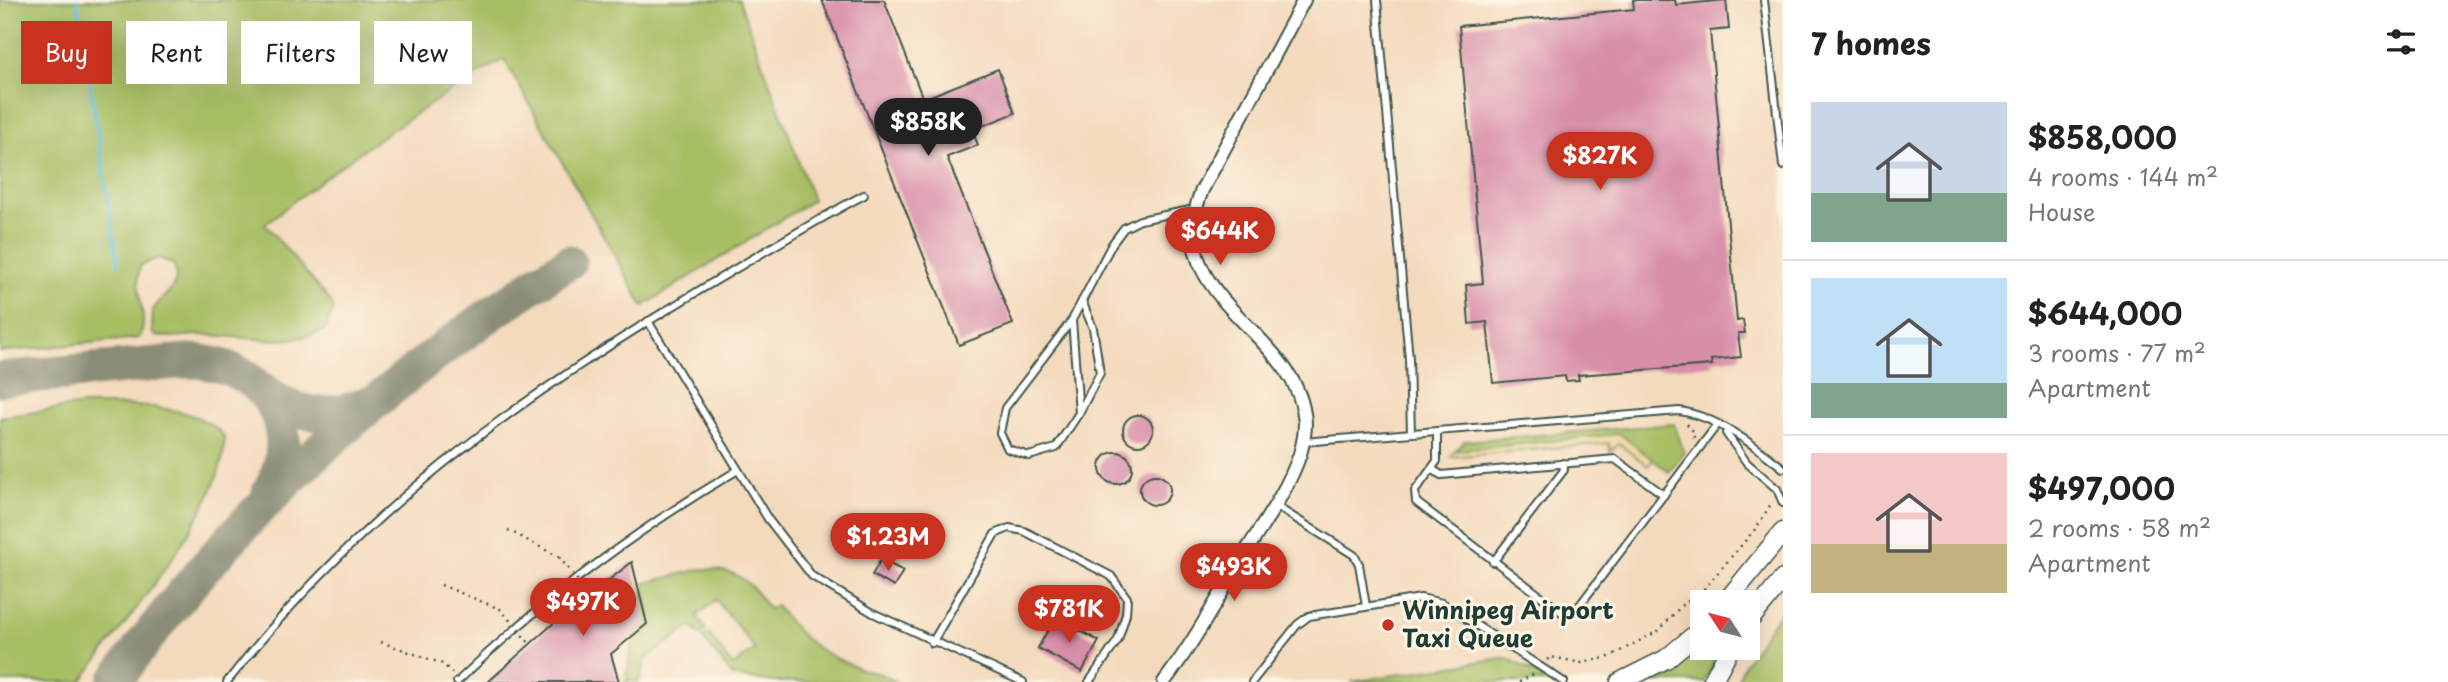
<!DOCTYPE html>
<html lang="en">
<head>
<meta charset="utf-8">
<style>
	:root { --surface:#fff; --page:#f2f2f2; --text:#222; --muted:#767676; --line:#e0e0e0; --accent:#c8321e }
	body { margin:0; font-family:"Playpen Sans",sans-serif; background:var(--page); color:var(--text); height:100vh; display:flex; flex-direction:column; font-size:26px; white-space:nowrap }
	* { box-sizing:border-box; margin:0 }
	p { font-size:23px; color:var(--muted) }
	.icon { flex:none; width:38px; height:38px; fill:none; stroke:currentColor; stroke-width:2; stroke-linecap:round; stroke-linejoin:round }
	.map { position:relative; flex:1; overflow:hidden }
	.panel { display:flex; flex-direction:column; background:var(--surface); width:665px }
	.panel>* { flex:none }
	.hud { position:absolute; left:21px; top:21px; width:665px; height:63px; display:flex; gap:14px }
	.needle { width:46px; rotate:306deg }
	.buttons { position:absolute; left:1690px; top:590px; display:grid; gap:14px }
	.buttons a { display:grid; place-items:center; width:70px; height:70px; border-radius:0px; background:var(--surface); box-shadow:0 7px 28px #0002; font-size:35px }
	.price { position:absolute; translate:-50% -60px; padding:0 16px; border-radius:24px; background:var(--accent); color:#fff; font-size:23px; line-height:46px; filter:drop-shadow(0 2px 4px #0008) }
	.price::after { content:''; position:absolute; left:50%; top:42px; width:21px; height:16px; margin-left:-10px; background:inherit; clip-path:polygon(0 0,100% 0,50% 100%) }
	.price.selected { background:#222; color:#fff }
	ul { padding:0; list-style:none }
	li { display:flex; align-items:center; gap:21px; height:175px; padding:0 28px }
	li+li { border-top:2px solid var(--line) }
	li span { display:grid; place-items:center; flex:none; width:196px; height:140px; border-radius:0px; color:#555 }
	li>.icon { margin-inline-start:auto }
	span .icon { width:84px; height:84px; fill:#fffc; stroke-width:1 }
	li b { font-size:30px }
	h2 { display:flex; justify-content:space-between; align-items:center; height:84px; padding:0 28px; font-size:30px }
	.pill { padding:0 24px; border-radius:0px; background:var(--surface); box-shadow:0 7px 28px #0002; font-size:24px; line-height:63px }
	.pill.selected { background:var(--accent); color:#fff }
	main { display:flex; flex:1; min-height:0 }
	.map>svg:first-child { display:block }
	.green { fill:#a7be64; stroke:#637e4c; stroke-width:2 }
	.sand { fill:#eeda9e; stroke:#868c69; stroke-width:2 }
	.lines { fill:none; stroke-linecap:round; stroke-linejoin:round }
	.stream { stroke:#60bdde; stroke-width:3.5 }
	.taxiway { stroke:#8a8c78; stroke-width:35 }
	.building { fill:#d88da9 }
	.service-casing { stroke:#3f5549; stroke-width:10 }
	.minor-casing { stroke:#3f5549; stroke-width:16 }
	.secondary-casing { stroke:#3f5549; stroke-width:21 }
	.path { stroke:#3f5549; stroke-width:2.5; stroke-dasharray:2 5; stroke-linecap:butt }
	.service { stroke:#fff; stroke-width:6 }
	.minor { stroke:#fff; stroke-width:12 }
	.secondary { stroke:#fff; stroke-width:18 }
	.path-bridge { stroke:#3f5549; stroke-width:2.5; stroke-dasharray:2 5; stroke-linecap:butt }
	.poi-dot { fill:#c8321e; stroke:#fcf5e5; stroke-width:2.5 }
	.labels { text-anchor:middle; stroke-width:6; stroke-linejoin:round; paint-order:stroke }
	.poi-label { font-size:24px; font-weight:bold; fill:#1f3d34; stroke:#fcf5e5; text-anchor:start }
</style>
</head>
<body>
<main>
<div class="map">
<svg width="1783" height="682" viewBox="0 0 1783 682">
	<rect width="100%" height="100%" fill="#fcf5e5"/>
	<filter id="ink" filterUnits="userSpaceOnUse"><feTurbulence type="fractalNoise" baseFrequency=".0143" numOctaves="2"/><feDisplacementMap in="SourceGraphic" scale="14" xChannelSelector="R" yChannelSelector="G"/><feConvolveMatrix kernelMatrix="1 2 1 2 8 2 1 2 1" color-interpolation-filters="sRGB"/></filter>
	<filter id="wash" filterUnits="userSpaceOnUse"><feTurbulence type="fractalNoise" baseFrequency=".00686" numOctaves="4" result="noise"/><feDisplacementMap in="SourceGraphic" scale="28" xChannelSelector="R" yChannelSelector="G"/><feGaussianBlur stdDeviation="1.57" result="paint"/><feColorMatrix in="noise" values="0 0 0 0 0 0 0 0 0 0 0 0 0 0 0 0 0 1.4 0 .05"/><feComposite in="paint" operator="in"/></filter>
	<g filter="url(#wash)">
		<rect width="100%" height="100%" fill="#f4dabd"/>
		<g class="green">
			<path d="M0 0H739L813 200 643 306 504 59C420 108 341 163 265 224L330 301 333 310 325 330C286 348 247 336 206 335 190 334 172 339 156 336L152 332 153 310C164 292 182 289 174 265L159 258 141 265C131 288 151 317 139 338L0 352Z"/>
			<path d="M83 405C122 405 200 402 224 437 230 500 119 629 81 682H0V417Z"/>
			<path d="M1674 424 1684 452 1669 472 1620 434 1455 451 1464 441Z"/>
			<path d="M701 569C740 569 747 580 769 609L776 605C802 641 819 653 861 669 874 673 884 673 896 682H774L733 676 702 638 709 634 733 666 755 649 716 600 697 616 706 630 700 635 691 626 647 658 639 682H623L629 680 626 676 645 583Z"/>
			<path d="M1783 608V682H1737L1745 663Z"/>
			<path d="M1703 645V648H1721L1704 682H1653Z"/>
			<path d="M1507 658 1552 682H1351L1502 658Z"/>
		</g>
		<path class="sand" d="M1620 434 1653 460 1648 466 1619 444 1610 451 1609 443 1451 457 1455 451Z"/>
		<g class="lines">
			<path class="stream" d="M77 0 118 265"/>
			<g class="taxiway">
				<path d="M0 379 187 361C260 361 308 424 269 492"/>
				<path d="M263 390C295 417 328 420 366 404"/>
				<path d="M115 682C237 509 390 375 569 262"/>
			</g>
		</g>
		<g id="blocks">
			<g class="building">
				<path d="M822 0H884L923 99 998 69 1015 113 972 130 978 145 947 157 1013 324 959 345Z"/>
				<path d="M1633 0H1675L1676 5 1726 0 1729 29 1710 31 1737 321 1743 320 1745 333H1738L1741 357 1711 360 1712 365 1578 375 1579 380 1566 381 1565 376 1493 383 1487 322 1469 324 1466 285 1483 283 1459 26 1634 9Z"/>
				<circle cx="1138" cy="430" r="15"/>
				<circle cx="1116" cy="468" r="16"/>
				<circle cx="1155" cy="490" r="15"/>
				<path d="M881 559 903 571 894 587 872 575Z"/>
				<path d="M632 562 647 624 611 654 619 682H488L556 621Z"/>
				<path d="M1055 617 1099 641 1082 672 1038 648Z"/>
			</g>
		</g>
	</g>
	<g filter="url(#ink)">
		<use href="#blocks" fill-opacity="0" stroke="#3f5549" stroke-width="2"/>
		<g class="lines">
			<g class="service-casing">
				<g id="service">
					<path d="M1377 0 1409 359 1411 433"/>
					<path d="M1764 0 1783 166"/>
					<path d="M1072 320 1079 413 1056 448 1029 456 1008 449 1000 433 1005 408 1072 320 1112 244 1124 228 1140 220 1195 209"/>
					<path d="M648 321 768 519 812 576 873 613 1023 682"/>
					<path d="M1079 413 1100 373 1093 328 1082 301"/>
					<path d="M1437 431V461L1415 491 1416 502 1567 616 1576 610 1717 425"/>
					<path d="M1726 433 1747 463 1777 489 1783 503"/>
					<path d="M1303 442 1679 411C1716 416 1754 445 1783 468"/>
					<path d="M1432 469 1441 475 1615 459 1664 495"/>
					<path d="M1274 505 1354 555 1359 564 1366 606"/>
					<path d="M1493 562 1564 470 1563 463"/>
					<path d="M932 643 995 534 1009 528 1024 531 1111 576 1127 598 1126 614 1118 640 1089 682"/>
					<path d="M227 682C361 511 511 403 695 293 751 260 807 225 864 195"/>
					<path d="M457 682C543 599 636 530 738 470"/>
					<path d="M1252 682 1297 625 1309 616 1421 598 1442 603 1564 682"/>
				</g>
			</g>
			<g class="minor-casing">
				<path id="minor" d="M1164 682C1194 642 1218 598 1243 556 1263 524 1288 490 1300 454 1303 444 1305 433 1305 423 1300 329 1157 301 1202 190L1304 0"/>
			</g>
			<g class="secondary-casing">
				<g id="secondary">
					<path d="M1726 602 1783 532"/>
					<path d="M1748 622 1783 579"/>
					<path d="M1620 682 1666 659 1703 628"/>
					<path d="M1712 682 1730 648"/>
				</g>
			</g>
			<g class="path">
				<path d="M1687 424 1693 431 1694 439"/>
				<path d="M508 530 559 557"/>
				<path d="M1547 660 1551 657 1582 663 1609 657 1658 631 1684 603 1703 590 1757 527 1772 502"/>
				<path d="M1519 682 1536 673"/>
			</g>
			<use href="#service" class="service"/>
			<use href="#minor" class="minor"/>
			<use href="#secondary" class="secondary"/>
			<g class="path-bridge">
				<path d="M559 557 589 595"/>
				<path d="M441 585 500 609 530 644"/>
				<path d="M381 642 443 664 461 682"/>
			</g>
		</g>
	</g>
	<circle class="poi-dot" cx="1388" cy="625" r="7"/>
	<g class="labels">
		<g class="poi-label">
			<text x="1402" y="619">Winnipeg Airport<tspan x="1402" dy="28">Taxi Queue</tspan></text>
		</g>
	</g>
</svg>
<div class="buttons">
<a><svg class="needle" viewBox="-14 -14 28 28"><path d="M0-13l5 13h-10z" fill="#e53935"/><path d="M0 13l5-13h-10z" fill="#767676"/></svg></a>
</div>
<b class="price selected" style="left:928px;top:158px">$858K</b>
<b class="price" style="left:1600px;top:192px">$827K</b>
<b class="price" style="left:1220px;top:267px">$644K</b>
<b class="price" style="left:888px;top:573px">$1.23M</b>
<b class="price" style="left:1234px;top:603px">$493K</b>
<b class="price" style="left:583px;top:638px">$497K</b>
<b class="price" style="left:1069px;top:645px">$781K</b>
<div class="hud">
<a class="pill selected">Buy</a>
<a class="pill">Rent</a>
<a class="pill">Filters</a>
<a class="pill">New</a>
</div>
</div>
<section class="panel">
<h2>7 homes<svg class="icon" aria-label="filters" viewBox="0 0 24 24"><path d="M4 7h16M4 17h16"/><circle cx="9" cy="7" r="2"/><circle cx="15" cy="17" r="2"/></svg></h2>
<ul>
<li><span style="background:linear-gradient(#c9d6e8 65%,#7fa58c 0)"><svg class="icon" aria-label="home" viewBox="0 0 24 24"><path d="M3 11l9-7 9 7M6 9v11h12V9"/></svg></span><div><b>$858,000</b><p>4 rooms · 144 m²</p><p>House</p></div></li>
<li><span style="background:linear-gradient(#bfe0f5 75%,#7fa58c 0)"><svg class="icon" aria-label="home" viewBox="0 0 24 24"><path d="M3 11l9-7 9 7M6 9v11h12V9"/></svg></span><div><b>$644,000</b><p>3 rooms · 77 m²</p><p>Apartment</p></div></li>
<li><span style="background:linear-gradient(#f6c9c9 65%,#c2b280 0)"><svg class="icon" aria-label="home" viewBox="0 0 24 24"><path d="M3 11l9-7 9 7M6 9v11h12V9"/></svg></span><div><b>$497,000</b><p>2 rooms · 58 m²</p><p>Apartment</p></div></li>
</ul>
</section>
</main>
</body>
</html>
